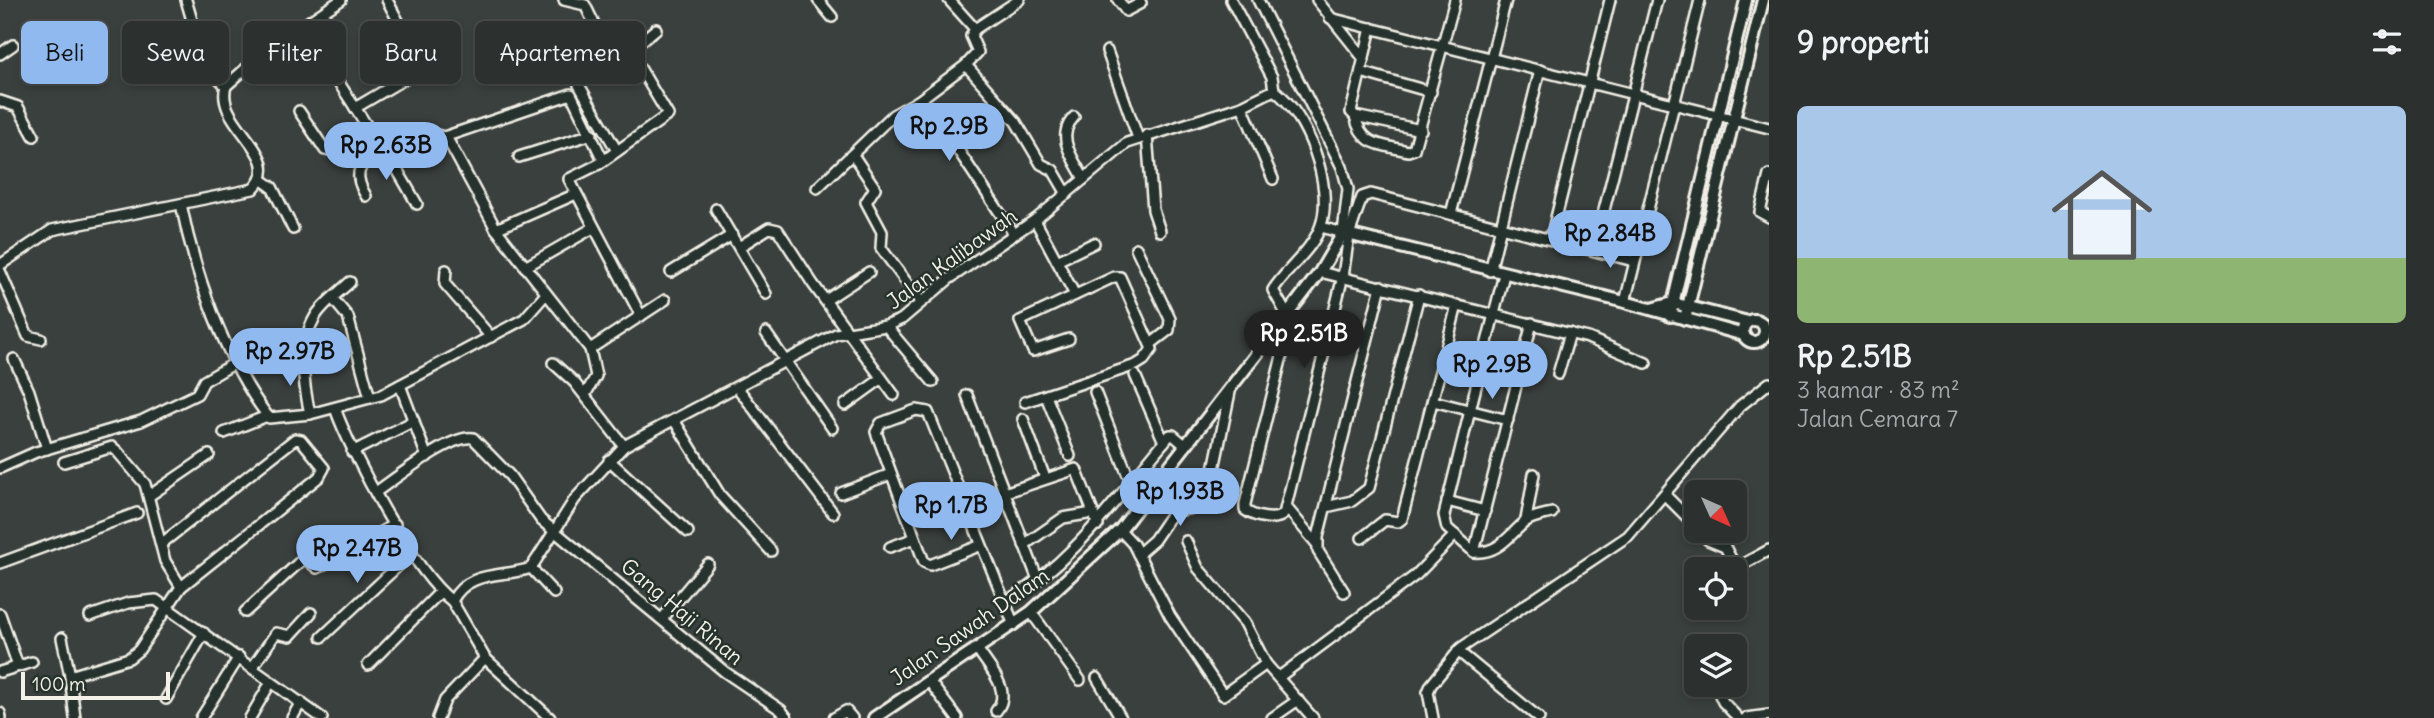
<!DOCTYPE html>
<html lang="id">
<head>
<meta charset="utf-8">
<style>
	:root { --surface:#2c302e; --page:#383c3a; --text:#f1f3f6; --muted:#a6a9aa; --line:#484b4a; --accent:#90b9f0 }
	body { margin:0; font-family:Delius,sans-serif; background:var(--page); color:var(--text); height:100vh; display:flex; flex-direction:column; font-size:26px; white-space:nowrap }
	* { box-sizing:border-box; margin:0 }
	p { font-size:23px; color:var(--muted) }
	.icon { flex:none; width:38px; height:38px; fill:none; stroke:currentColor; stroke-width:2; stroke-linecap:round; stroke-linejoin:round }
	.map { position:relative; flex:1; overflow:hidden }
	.details { display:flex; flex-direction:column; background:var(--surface); width:665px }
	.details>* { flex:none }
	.banner { position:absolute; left:21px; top:21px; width:665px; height:63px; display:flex; gap:14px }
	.needle { width:46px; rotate:135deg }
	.tools { position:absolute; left:1684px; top:480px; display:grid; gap:14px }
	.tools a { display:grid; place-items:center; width:63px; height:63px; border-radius:10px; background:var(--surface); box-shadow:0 4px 10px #0003,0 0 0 2px var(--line); font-size:35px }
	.scale { position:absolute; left:21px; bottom:18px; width:149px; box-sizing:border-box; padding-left:7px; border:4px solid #f4f1e8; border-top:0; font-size:19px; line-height:24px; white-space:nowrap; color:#f4f1e8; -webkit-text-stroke:5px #26332d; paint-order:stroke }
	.price { position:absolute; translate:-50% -60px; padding:0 16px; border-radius:24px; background:var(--accent); color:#111; font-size:23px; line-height:46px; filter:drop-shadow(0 2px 4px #0008) }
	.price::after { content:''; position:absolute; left:50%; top:42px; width:21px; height:16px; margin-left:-10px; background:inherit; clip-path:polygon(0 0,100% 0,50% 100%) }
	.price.selected { background:#222; color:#fff }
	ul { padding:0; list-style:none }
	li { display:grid; align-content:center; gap:14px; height:371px; padding:0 28px }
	li span { display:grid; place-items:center; height:217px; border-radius:10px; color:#555 }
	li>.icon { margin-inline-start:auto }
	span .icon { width:126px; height:126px; fill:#fffc; stroke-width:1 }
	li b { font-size:30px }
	h2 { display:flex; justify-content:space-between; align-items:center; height:84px; padding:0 28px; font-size:30px }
	.chip { padding:0 24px; border-radius:10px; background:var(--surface); box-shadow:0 4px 10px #0003,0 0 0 2px var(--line); font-size:24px; line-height:63px }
	.chip.selected { background:var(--accent); color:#111 }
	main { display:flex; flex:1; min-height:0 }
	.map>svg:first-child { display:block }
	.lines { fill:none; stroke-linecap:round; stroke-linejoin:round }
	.minor-casing { stroke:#f4f1e8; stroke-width:14 }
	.tertiary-casing { stroke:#f4f1e8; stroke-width:16 }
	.minor { stroke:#26332d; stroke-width:9 }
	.tertiary { stroke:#26332d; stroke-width:10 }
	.labels { text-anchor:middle; stroke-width:5; stroke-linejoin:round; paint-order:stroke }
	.street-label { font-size:21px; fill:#f4f1e8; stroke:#26332d }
</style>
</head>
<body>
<main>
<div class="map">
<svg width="1769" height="718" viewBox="0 0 1769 718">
	<rect width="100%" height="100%" fill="#3a403e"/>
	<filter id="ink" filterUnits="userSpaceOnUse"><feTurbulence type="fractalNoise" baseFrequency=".0143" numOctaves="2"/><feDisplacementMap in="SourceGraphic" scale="14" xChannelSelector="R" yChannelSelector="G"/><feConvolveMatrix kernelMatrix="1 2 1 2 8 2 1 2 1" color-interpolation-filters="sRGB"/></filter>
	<g filter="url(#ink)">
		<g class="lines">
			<g class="minor-casing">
				<g id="minor">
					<path d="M186 0C196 32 201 63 226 86"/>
					<path d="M387 0 423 68"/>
					<path d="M564 0 585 5 605 46V63L583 75 579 85 617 151"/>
					<path d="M818 0 832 17"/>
					<path d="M949 0 975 29 971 36 978 52 966 65 1016 122 1041 164 1053 170 1067 194"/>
					<path d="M1118 0 1126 11 1141 3"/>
					<path d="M1231 0 1272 77 1274 90C1307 113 1334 186 1321 225 1313 250 1286 269 1273 290L1287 315V336L1245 504V510C1254 517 1275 522 1284 514L1343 276 1349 235 1362 197 1371 194 1634 261"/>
					<path d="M1258 0 1342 167 1348 189 1343 233 1321 227"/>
					<path d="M1317 0 1364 59"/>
					<path d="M1330 18 1769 128"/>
					<path d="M302 26 378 143C401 159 429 120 449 142L496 229 590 349 596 376 585 395"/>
					<path d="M1371 28 1351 112 1355 116 1421 130"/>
					<path d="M975 29 1019 0"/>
					<path d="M550 48 557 49 564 65 575 68 583 75"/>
					<path d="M1107 51 1138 138"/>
					<path d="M0 54 13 45"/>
					<path d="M626 54 640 68 668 115 599 164 569 179 641 316"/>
					<path d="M605 63 626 54 656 29"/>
					<path d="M1361 72 1431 92"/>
					<path d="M0 101 18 107 34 136"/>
					<path d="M918 101 948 135 1014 234"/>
					<path d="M1242 106 1273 179"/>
					<path d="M355 108 438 59 440 48"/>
					<path d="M299 111 325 150 351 132 368 158"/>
					<path d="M1355 116C1362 147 1381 144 1408 151L1414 149 1455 0"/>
					<path d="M1074 117C1055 137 1073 158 1084 179"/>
					<path d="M1147 135 1153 210 1160 231"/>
					<path d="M444 137 571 94 603 160"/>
					<path d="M384 147 417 204"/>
					<path d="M853 155 875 188 866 202 882 232 881 248 921 302"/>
					<path d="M519 157 592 134"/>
					<path d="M1769 175 1760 212 1769 217"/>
					<path d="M262 180 272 187 293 229"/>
					<path d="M817 188 893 115 918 101 966 65"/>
					<path d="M366 196C350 170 363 165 378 143"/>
					<path d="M181 204C195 275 225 360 269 418L310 414C303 383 298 346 315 317 322 304 340 292 350 282"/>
					<path d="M716 209 766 294"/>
					<path d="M1451 214 1506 0"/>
					<path d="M1035 220 1075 295"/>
					<path d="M496 229 576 194"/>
					<path d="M1551 238 1610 0"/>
					<path d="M739 247 769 228 778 230 813 284 894 395"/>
					<path d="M1136 248 1170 319 1169 330 1152 343"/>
					<path d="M1594 250 1657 0"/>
					<path d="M1057 261 1094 243"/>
					<path d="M0 265 52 230 253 189C288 155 214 125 226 86L269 48 341 0"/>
					<path d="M525 267 593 228"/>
					<path d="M446 270 445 284 491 337"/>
					<path d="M0 271 28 336 41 339"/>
					<path d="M1490 271 1540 70"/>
					<path d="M671 272 732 235"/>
					<path d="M1320 272 1588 338 1646 363"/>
					<path d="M333 299 348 317 370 398"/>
					<path d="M826 300 869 272"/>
					<path d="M1625 302 1700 0"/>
					<path d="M886 326 933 382"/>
					<path d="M766 333 832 428"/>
					<path d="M590 349 665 300"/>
					<path d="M14 359 29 391 47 449"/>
					<path d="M553 363 574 382 624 446"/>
					<path d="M1558 374 1570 333"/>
					<path d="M1135 375 1164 442"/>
					<path d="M400 385 427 457"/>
					<path d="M737 387 833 513"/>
					<path d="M1095 392 1131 483"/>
					<path d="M967 395 1038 580"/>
					<path d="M1046 396 1070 456"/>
					<path d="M1433 401 1508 420"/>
					<path d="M1025 402 1136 365 1144 360 1152 349 1120 277H1114L1020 321 1033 351 1069 339"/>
					<path d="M845 405 881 379"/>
					<path d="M335 408C351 454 415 574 452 601"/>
					<path d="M310 414 381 395 524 319 546 294"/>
					<path d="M1023 419 1045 478"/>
					<path d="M674 420 720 495 771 551"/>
					<path d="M224 433 267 416"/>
					<path d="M352 452 414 421"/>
					<path d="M609 460 688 532"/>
					<path d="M64 462 112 447 117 451 145 484 165 561 181 587"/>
					<path d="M0 468 36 452 141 421 197 394 204 381 237 362"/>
					<path d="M376 492C396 478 451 434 473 438L510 476 541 520 725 672 781 710 787 718"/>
					<path d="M841 493 891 474"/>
					<path d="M1004 493 1076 469 1098 525"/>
					<path d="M1665 495 1696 526"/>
					<path d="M149 496 209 455"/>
					<path d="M1447 501 1485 511"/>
					<path d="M1286 507 1317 544"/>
					<path d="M1326 507 1352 501 1369 488 1419 295"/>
					<path d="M967 514 1006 498"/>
					<path d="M1526 520 1534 474"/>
					<path d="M1120 530 1133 544 1170 616 1223 695 1266 664"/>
					<path d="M1700 530 1708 540 1725 547 1736 568 1769 550"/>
					<path d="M1362 538 1385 520 1398 522 1402 519 1457 305"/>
					<path d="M1186 541 1198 568 1245 623 1266 664 1313 718"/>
					<path d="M1024 545 1063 518 1093 513"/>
					<path d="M979 546 930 565 924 562 876 432 881 423 916 410 928 412 1014 625"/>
					<path d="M890 547 915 538"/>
					<path d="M1474 552 1447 528 1444 515 1504 274"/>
					<path d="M1474 552 1532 323"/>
					<path d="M1474 552C1499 554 1509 535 1525 522 1531 517 1544 515 1552 513"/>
					<path d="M1138 554 1154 540 1173 512 1203 506 1208 498 1230 392"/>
					<path d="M0 563 137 513"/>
					<path d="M531 568 554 593"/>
					<path d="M1344 592 1318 551V537L1381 286"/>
					<path d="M1003 603C1075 563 1117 496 1170 435H1173L1186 446"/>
					<path d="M245 612 304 558 317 568 321 566 395 524"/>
					<path d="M1031 612 1080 680"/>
					<path d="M0 614 18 666"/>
					<path d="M90 616 128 603 156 600 322 718"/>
					<path d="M662 619 708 564"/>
					<path d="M322 637 412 553"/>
					<path d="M62 638 70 676"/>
					<path d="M978 650C990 669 1013 691 996 711"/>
					<path d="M1458 651 1539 718"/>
					<path d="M1691 651 1696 656"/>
					<path d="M485 658 550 718"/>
					<path d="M368 665 440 592"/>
					<path d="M252 668 276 633 290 636 311 613"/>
					<path d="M0 672 32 662"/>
					<path d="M1279 677 1416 575 1455 535"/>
					<path d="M1097 678 1121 718"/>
					<path d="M929 681 957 718"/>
					<path d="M1715 684 1723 702 1738 718"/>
					<path d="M166 699 204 633"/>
					<path d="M0 713 1 718"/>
					<path d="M75 718 70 676 129 658 139 650 181 587 319 477 324 468 301 440 295 439 161 544"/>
					<path d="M201 718 239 657"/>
					<path d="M250 718 271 682"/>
					<path d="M292 718 301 702"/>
					<path d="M438 718 445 700 485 658 452 601C469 569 503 578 531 568L575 499 624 446 836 334 886 326 902 319 949 279 1035 220 1127 143 1242 106 1274 90"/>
					<path d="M834 718 846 711 852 718"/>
					<path d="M1272 718 1298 700"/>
					<path d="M1433 718 1428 692 1431 685 1461 648 1628 536 1740 406 1769 383"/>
					<path d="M1746 718 1769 715"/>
				</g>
			</g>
			<g class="tertiary-casing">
				<g id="tertiary">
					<path d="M1651 309 1673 303 1748 322"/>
					<path d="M1670 316 1746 0"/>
					<path d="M1685 319 1763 0"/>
					<circle cx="1754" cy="331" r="11"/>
					<path d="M874 718 1031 612 1120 530 1287 315 1320 272 1343 233 1625 302 1744 335"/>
				</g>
			</g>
			<use href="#minor" class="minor"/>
			<use href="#tertiary" class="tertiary"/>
		</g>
	</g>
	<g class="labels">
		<g class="street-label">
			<text transform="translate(952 259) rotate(-36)" y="7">Jalan Kalibawah</text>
			<text transform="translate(682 612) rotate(40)" y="7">Gang Haji Rinan</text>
			<text transform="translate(970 627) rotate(-35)" y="7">Jalan Sawah Dalam</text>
		</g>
	</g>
</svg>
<div class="tools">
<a><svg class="needle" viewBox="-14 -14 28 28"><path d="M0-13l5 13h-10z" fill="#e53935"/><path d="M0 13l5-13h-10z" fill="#a6a9aa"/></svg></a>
<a><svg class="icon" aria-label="locate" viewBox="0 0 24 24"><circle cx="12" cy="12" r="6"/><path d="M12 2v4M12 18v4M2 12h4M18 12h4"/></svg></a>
<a><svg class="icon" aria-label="layers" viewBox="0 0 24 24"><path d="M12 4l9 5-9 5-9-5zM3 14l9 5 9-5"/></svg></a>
</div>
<div class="scale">100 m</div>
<b class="price" style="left:949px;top:163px">Rp 2.9B</b>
<b class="price" style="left:386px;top:182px">Rp 2.63B</b>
<b class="price" style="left:1610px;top:270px">Rp 2.84B</b>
<b class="price selected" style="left:1304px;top:370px">Rp 2.51B</b>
<b class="price" style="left:290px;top:388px">Rp 2.97B</b>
<b class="price" style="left:1492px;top:401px">Rp 2.9B</b>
<b class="price" style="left:1180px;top:528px">Rp 1.93B</b>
<b class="price" style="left:951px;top:542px">Rp 1.7B</b>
<b class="price" style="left:357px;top:585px">Rp 2.47B</b>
<div class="banner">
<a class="chip selected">Beli</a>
<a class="chip">Sewa</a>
<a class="chip">Filter</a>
<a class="chip">Baru</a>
<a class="chip">Apartemen</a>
</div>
</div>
<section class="details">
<h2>9 properti<svg class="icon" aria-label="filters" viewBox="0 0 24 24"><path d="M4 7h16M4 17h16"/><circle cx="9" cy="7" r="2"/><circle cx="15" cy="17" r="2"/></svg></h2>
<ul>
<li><span style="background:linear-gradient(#a9c7e8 70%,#8fb573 0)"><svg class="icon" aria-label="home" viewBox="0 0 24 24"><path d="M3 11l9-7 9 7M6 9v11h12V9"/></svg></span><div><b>Rp 2.51B</b><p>3 kamar · 83 m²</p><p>Jalan Cemara 7</p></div></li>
</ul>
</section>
</main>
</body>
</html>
